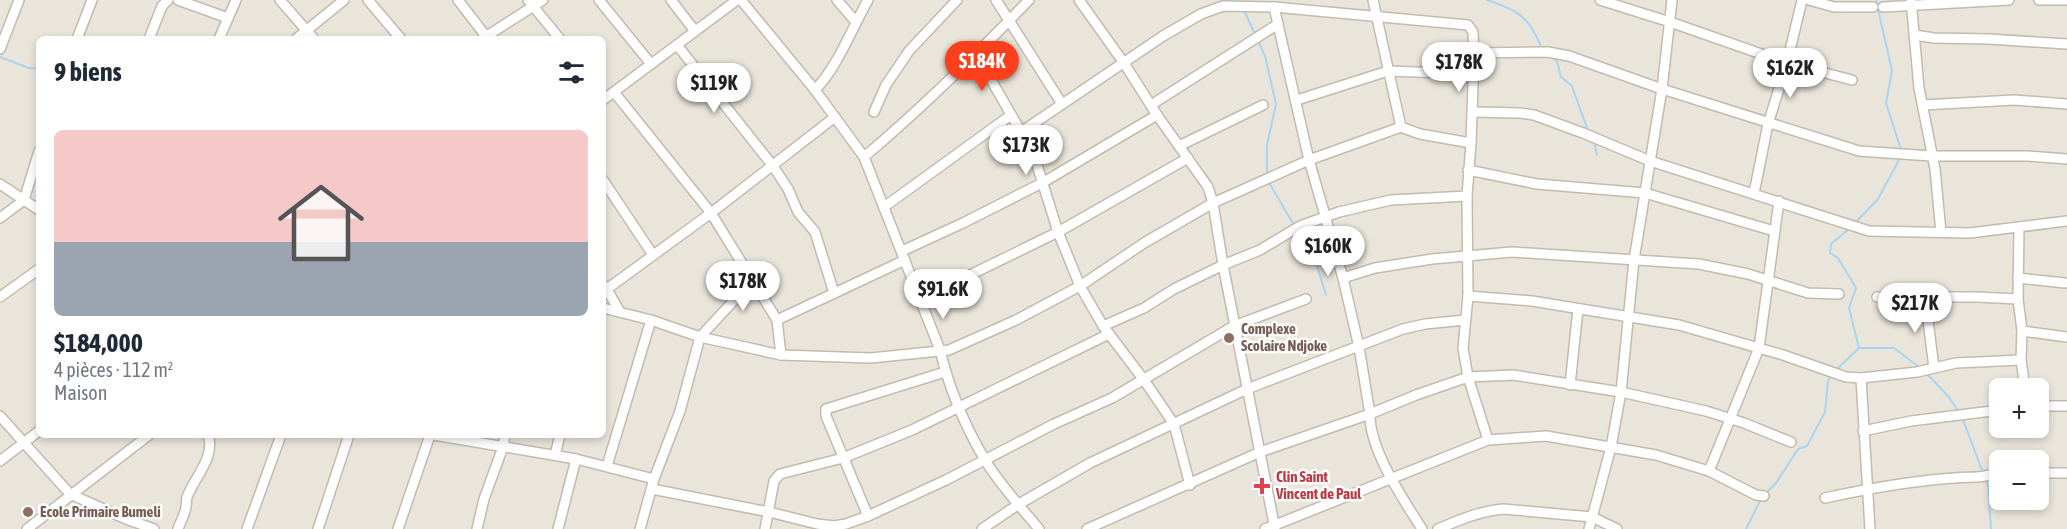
<!DOCTYPE html>
<html lang="fr">
<head>
<meta charset="utf-8">
<style>
	:root { --surface:#fff; --page:#f6f6f7; --text:#1f2937; --muted:#747a83; --line:#e0e1e3; --accent:#fc3f1d }
	body { margin:0; font-family:"Asap Condensed",sans-serif; background:var(--page); color:var(--text); height:100vh; display:flex; flex-direction:column; font-size:22px; white-space:nowrap }
	* { box-sizing:border-box; margin:0 }
	p { font-size:20px; color:var(--muted) }
	.icon { flex:none; width:33px; height:33px; fill:none; stroke:currentColor; stroke-width:2; stroke-linecap:round; stroke-linejoin:round }
	.map { position:relative; flex:1; overflow:hidden }
	.side { position:absolute; left:36px; top:36px; width:570px; height:402px; display:flex; flex-direction:column; background:var(--surface); border-radius:9px; box-shadow:0 3px 9px #0003 }
	.side>* { flex:none }
	.buttons { position:absolute; left:1989px; top:378px; display:grid; gap:12px }
	.buttons a { display:grid; place-items:center; width:60px; height:60px; border-radius:9px; background:var(--surface); box-shadow:0 3px 9px #0003; font-size:30px }
	.price { position:absolute; translate:-50% -51px; padding:0 14px; border-radius:21px; background:#fff; color:#222; font-size:20px; line-height:39px; filter:drop-shadow(0 2px 3px #0008) }
	.price::after { content:''; position:absolute; left:50%; top:36px; width:18px; height:14px; margin-left:-9px; background:inherit; clip-path:polygon(0 0,100% 0,50% 100%) }
	.price.current { background:var(--accent); color:#fff }
	ul { padding:0; list-style:none }
	li { display:grid; align-content:center; gap:12px; height:318px; padding:0 18px }
	li+li { border-top:2px solid var(--line) }
	li span { display:grid; place-items:center; height:186px; border-radius:9px; color:#555 }
	li>.icon { margin-inline-start:auto }
	span .icon { width:108px; height:108px; fill:#fffc; stroke-width:1 }
	li b { font-size:26px }
	h2 { display:flex; justify-content:space-between; align-items:center; height:72px; padding:0 18px; font-size:26px }
	.map>svg:first-child { display:block }
	.residential { fill:#eae5da; fill-rule:evenodd }
	.lines { fill:none; stroke-linecap:round; stroke-linejoin:round }
	.stream { stroke:#a9d4f2; stroke-width:2 }
	.minor-casing { stroke:#c2bbae; stroke-width:12 }
	.minor { stroke:#fff; stroke-width:9 }
	.education-dot { fill:#8d6e63; stroke:#fff; stroke-width:2 }
	.health-dot { fill:#e0444e; stroke:#fff; stroke-width:2 }
	.labels { text-anchor:middle; stroke-width:5; stroke-linejoin:round; paint-order:stroke }
	.education-label { font-size:15px; font-weight:bold; fill:#785e54; stroke:#fff; text-anchor:start }
	.health-label { font-size:15px; font-weight:bold; fill:#be3a42; stroke:#fff; text-anchor:start }
</style>
</head>
<body>
<div class="map">
<svg width="2067" height="529" viewBox="0 0 2067 529">
	<rect width="100%" height="100%" fill="#f6f3ec"/>
	<path class="residential" d="M0 0H2067V529H0ZM39 39H603V435H39ZM2000 388H2038V428H2000ZM2000 460H2038V500H2000Z"/>
	<g class="lines">
		<g class="stream">
			<path d="M1487 0C1507 7 1524 12 1534 32 1538 38 1539 44 1543 50"/>
			<path d="M1876 0 1892 71 1886 103 1901 150"/>
			<path d="M1243 8 1256 36"/>
			<path d="M1258 41 1265 56 1276 104 1267 145V175"/>
			<path d="M1551 56 1557 61 1561 77 1572 86 1588 131"/>
			<path d="M0 57 29 68 39 69"/>
			<path d="M1594 141 1597 155"/>
			<path d="M1268 181 1294 225"/>
			<path d="M1854 224 1878 199 1900 158"/>
			<path d="M1850 228 1831 244 1830 253 1838 258 1856 288 1849 308 1859 348"/>
			<path d="M1297 230 1317 266 1326 295"/>
			<path d="M1836 370 1859 348H1894L1919 367"/>
			<path d="M1926 373 1948 396 1959 412"/>
			<path d="M1962 417 1983 473"/>
			<path d="M1985 478 1988 486 1991 529"/>
			<path d="M1766 493 1776 483 1798 449 1807 446 1825 412 1828 381 1832 374"/>
			<path d="M1746 529 1761 499"/>
		</g>
		<g class="minor-casing">
			<g id="minor">
				<path d="M178 0 228 18"/>
				<path d="M280 0 314 39"/>
				<path d="M368 0 401 39"/>
				<path d="M458 0 488 39"/>
				<path d="M528 0 560 39"/>
				<path d="M599 0 651 64"/>
				<path d="M671 0 695 31"/>
				<path d="M741 0 815 90 864 157 940 350C949 388 965 426 985 460 1000 485 1021 507 1039 529"/>
				<path d="M837 0 856 22"/>
				<path d="M996 0 1062 104"/>
				<path d="M1079 0 1124 63 1157 115 1208 187 1213 203 1223 265 1275 529"/>
				<path d="M1373 0 1401 127"/>
				<path d="M1600 0 1670 22 1787 63 1852 80"/>
				<path d="M1809 0 1834 7H1873"/>
				<path d="M1911 0 1919 88 1935 169 1941 232"/>
				<path d="M2039 0H2067"/>
				<path d="M1274 7 1309 160 1343 278 1359 347 1370 414C1369 449 1403 499 1422 529"/>
				<path d="M1883 7 2009 0"/>
				<path d="M1914 35 1934 38 1989 39 2067 44"/>
				<path d="M77 39 92 0"/>
				<path d="M149 39 162 6 168 0"/>
				<path d="M219 39 236 0"/>
				<path d="M296 39 344 0"/>
				<path d="M482 39 543 0"/>
				<path d="M677 45 773 166 788 189 798 212 815 232 834 293"/>
				<path d="M0 49 19 0"/>
				<path d="M1474 53 1548 52 1569 56 1662 89 1859 151 1931 156H2028L2067 159"/>
				<path d="M977 55 1021 132 1037 165 1058 232 1080 286 1103 326 1144 380 1174 424 1190 485"/>
				<path d="M815 90C838 66 851 30 868 0"/>
				<path d="M614 92 711 213 777 320 781 355"/>
				<path d="M603 100 737 0"/>
				<path d="M1297 100 1388 71 1473 74"/>
				<path d="M1151 105 1278 24"/>
				<path d="M1923 105 2014 100 2067 104"/>
				<path d="M874 112 886 85 909 51 957 0"/>
				<path d="M1473 112 1520 113 1534 115 1583 133 1650 161 1869 231 1970 233 2067 221"/>
				<path d="M1021 132 1163 36 1201 14 1223 6 1274 7 1468 25 1473 32 1474 53 1471 143 1467 196 1468 296 1463 348 1468 377 1488 440"/>
				<path d="M1179 146 1263 105"/>
				<path d="M864 157C922 108 976 55 1029 0"/>
				<path d="M1468 170 1537 184 1645 193 1774 231"/>
				<path d="M603 180 653 255"/>
				<path d="M0 184 39 210"/>
				<path d="M1754 193 1768 124 1787 63 1802 0"/>
				<path d="M884 207 1011 115"/>
				<path d="M0 218 24 200 39 151"/>
				<path d="M2019 228 2018 299 2022 331 2021 360 2025 388"/>
				<path d="M902 251 963 223 1042 183 1157 115"/>
				<path d="M1343 278 1375 268 1432 259 1512 252 1699 264 1748 274 1808 293 1839 294"/>
				<path d="M2018 278 2065 283"/>
				<path d="M605 286 620 312"/>
				<path d="M603 294 607 289 711 213 835 117"/>
				<path d="M1468 296 1532 301 1679 325 1783 355 1846 377 1861 378 1917 372 1956 363 2021 360"/>
				<path d="M0 297 39 269"/>
				<path d="M1877 297H1977L2018 299"/>
				<path d="M1925 297 1934 368"/>
				<path d="M921 299 1058 232 1188 158"/>
				<path d="M603 308 651 320 700 337 781 355 871 358 949 350 1016 320 1080 286 1144 243 1213 203 1309 160 1401 127 1420 134 1471 143"/>
				<path d="M777 320 905 260"/>
				<path d="M1103 326 1144 308 1174 289 1223 265 1260 250 1300 226 1339 212 1391 200 1467 196"/>
				<path d="M2022 331 2067 337"/>
				<path d="M1861 378 1870 529"/>
				<path d="M1570 385 1578 309"/>
				<path d="M2038 406H2067"/>
				<path d="M0 416 70 494 126 519 154 529"/>
				<path d="M1863 431 1911 421 2000 410"/>
				<path d="M434 435 576 459 654 479"/>
				<path d="M555 455 560 435"/>
				<path d="M0 461 39 431"/>
				<path d="M607 466 651 320"/>
				<path d="M1709 471 1759 348 1779 201"/>
				<path d="M2038 473H2067"/>
				<path d="M652 489 769 512 817 524 834 526 846 524 868 516 946 480 1054 424 1112 398 1234 326 1306 299"/>
				<path d="M1825 498C1875 487 1926 478 1977 477 1984 477 1992 474 2000 473"/>
				<path d="M868 516 826 416V409L945 372"/>
				<path d="M27 529 149 435"/>
				<path d="M178 529C180 522 186 513 186 506 187 503 186 500 187 497 194 478 216 457 208 435"/>
				<path d="M247 529 281 435"/>
				<path d="M318 529 349 435"/>
				<path d="M398 529 430 435"/>
				<path d="M477 529 484 499 503 447 505 435"/>
				<path d="M558 529 576 459"/>
				<path d="M640 529 654 479 680 411 700 337 752 281"/>
				<path d="M765 529 774 481 780 474 843 458 912 430 1109 334"/>
				<path d="M982 529 1019 504 1090 463 1247 389 1403 329 1425 324 1465 320"/>
				<path d="M1087 529 1260 452 1370 414 1416 395 1468 377 1513 375 1621 392 1706 411 1744 423 1791 442"/>
				<path d="M1265 529 1488 440 1546 436 1656 455 1709 471 1756 495 1764 496"/>
				<path d="M1438 529C1459 520 1480 511 1503 509L1592 517 1617 529"/>
				<path d="M1589 529 1611 447 1621 392 1634 260 1662 89 1672 0"/>
			</g>
		</g>
		<use href="#minor" class="minor"/>
	</g>
	<g class="education-dot">
		<circle cx="1229" cy="338" r="6"/>
		<circle cx="28" cy="512" r="6"/>
	</g>
	<path class="health-dot" d="M1259 477h6v6h6v6h-6v6h-6v-6h-6v-6h6z"/>
	<g class="labels">
		<g class="education-label">
			<text x="1241" y="334">Complexe<tspan x="1241" dy="17">Scolaire Ndjoke</tspan></text>
			<text x="40" y="517">Ecole Primaire Bumeli</text>
		</g>
		<g class="health-label">
			<text x="1276" y="482">Clin Saint<tspan x="1276" dy="17">Vincent de Paul</tspan></text>
		</g>
	</g>
</svg>
<div class="buttons">
<a>+</a>
<a>−</a>
</div>
<b class="price current" style="left:982px;top:92px">$184K</b>
<b class="price" style="left:1459px;top:93px">$178K</b>
<b class="price" style="left:1790px;top:99px">$162K</b>
<b class="price" style="left:714px;top:114px">$119K</b>
<b class="price" style="left:1026px;top:176px">$173K</b>
<b class="price" style="left:1328px;top:277px">$160K</b>
<b class="price" style="left:743px;top:312px">$178K</b>
<b class="price" style="left:943px;top:320px">$91.6K</b>
<b class="price" style="left:1915px;top:334px">$217K</b>
<section class="side">
<h2>9 biens<svg class="icon" aria-label="filters" viewBox="0 0 24 24"><path d="M4 7h16M4 17h16"/><circle cx="9" cy="7" r="2"/><circle cx="15" cy="17" r="2"/></svg></h2>
<ul>
<li><span style="background:linear-gradient(#f6c9c9 60%,#9aa5b1 0)"><svg class="icon" aria-label="home" viewBox="0 0 24 24"><path d="M3 11l9-7 9 7M6 9v11h12V9"/></svg></span><div><b>$184,000</b><p>4 pièces · 112 m²</p><p>Maison</p></div></li>
</ul>
</section>
</div>
</body>
</html>
